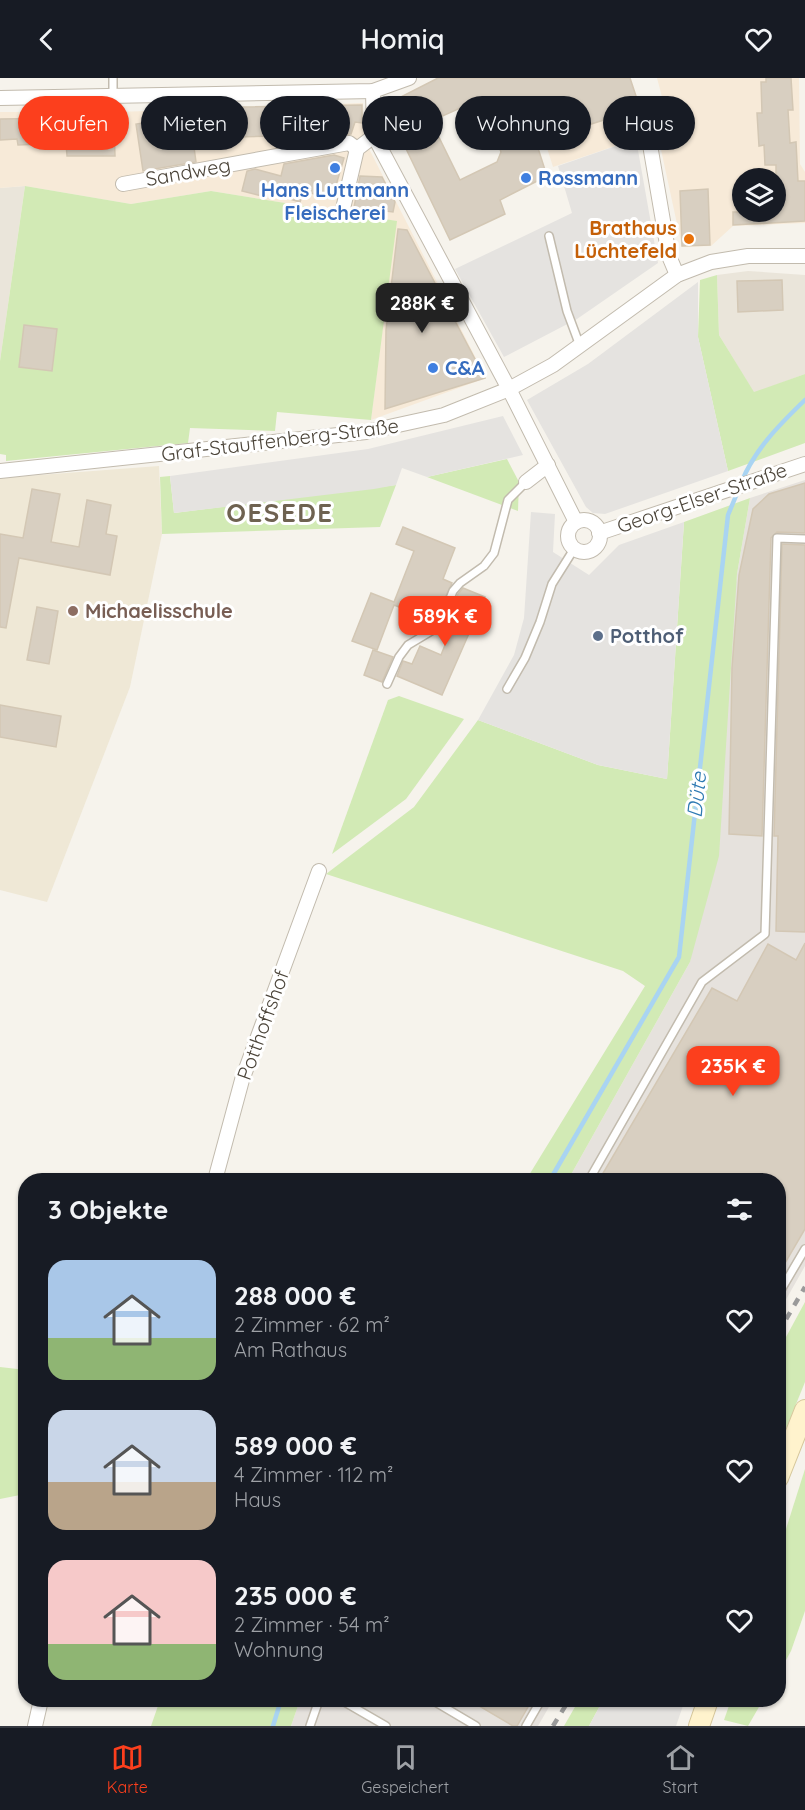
<!DOCTYPE html>
<html lang="de">
<head>
<meta charset="utf-8">
<style>
	:root { --surface:#171b24; --page:#20242c; --text:#f1f3f6; --muted:#9ea1a6; --line:#363941; --accent:#fc3f1d }
	body { margin:0; font-family:Quicksand,sans-serif; background:var(--page); color:var(--text); height:100vh; display:flex; flex-direction:column; font-size:22px; white-space:nowrap }
	* { box-sizing:border-box; margin:0 }
	p { font-size:20px; color:var(--muted) }
	.icon { flex:none; width:33px; height:33px; fill:none; stroke:currentColor; stroke-width:2; stroke-linecap:round; stroke-linejoin:round }
	.map { position:relative; flex:1; overflow:hidden }
	.drawer { position:absolute; left:18px; top:1095px; width:768px; height:534px; display:flex; flex-direction:column; background:var(--surface); border-radius:24px; box-shadow:0 2px 4px #0004 }
	.drawer>* { flex:none }
	.top-card { position:absolute; left:18px; top:18px; width:770px; height:54px; display:flex; gap:12px }
	.controls { position:absolute; left:732px; top:90px; display:grid; gap:12px }
	.controls a { display:grid; place-items:center; width:54px; height:54px; border-radius:50%; background:var(--surface); box-shadow:0 2px 4px #0004; font-size:30px }
	.price { position:absolute; translate:-50% -51px; padding:0 14px; border-radius:12px; background:var(--accent); color:#fff; font-size:20px; line-height:39px; filter:drop-shadow(0 2px 3px #0008) }
	.price::after { content:''; position:absolute; left:50%; top:36px; width:18px; height:14px; margin-left:-9px; background:inherit; clip-path:polygon(0 0,100% 0,50% 100%) }
	.price.current { background:#222; color:#fff }
	ul { padding:0; list-style:none }
	li { display:flex; align-items:center; gap:18px; height:150px; padding:0 30px }
	li span { display:grid; place-items:center; flex:none; width:168px; height:120px; border-radius:18px; color:#555 }
	li>.icon { margin-inline-start:auto }
	span .icon { width:72px; height:72px; fill:#fffc; stroke-width:1 }
	li b { font-size:26px }
	h2 { display:flex; justify-content:space-between; align-items:center; height:72px; padding:0 30px; font-size:26px }
	.chip { padding:0 21px; border-radius:27px; background:var(--surface); box-shadow:0 2px 4px #0004; font-size:21px; line-height:54px }
	.chip.current { background:var(--accent); color:#fff }
	header { display:flex; justify-content:space-between; align-items:center; height:78px; padding:0 30px; background:var(--surface); font-size:27px; font-weight:600 }
	.menu { display:flex; justify-content:space-around; align-items:center; height:84px; border-top:2px solid var(--line); background:var(--surface); font-size:16px; color:var(--muted) }
	.menu a { display:grid; justify-items:center; gap:3px }
	.menu .current { color:var(--accent) }
	.map>svg:first-child { display:block }
	.residential { fill:#eae5da }
	.commercial { fill:#f7ead8; fill-rule:evenodd }
	.industrial { fill:#e6e2dd }
	.education { fill:#efe8d6 }
	.green { fill:#d2eab5 }
	.parking { fill:#e5e3e0 }
	.lines { fill:none; stroke-linecap:round; stroke-linejoin:round }
	.stream { stroke:#a9d4f2; stroke-width:4.5 }
	.building { fill:#d8cfc1; stroke:#d3c7b4; stroke-width:1.5; fill-rule:evenodd }
	.service-casing { stroke:#c2bbae; stroke-width:10 }
	.minor-casing { stroke:#c2bbae; stroke-width:16 }
	.secondary-casing { stroke:#d6c79b; stroke-width:22 }
	.service { stroke:#fff; stroke-width:7 }
	.minor { stroke:#fff; stroke-width:14 }
	.secondary { stroke:#fff3cd; stroke-width:20 }
	.rail { stroke:#9a9a9a; stroke-width:4.5; stroke-dasharray:8 8; stroke-linecap:butt }
	.shop-dot { fill:#3f7fe0; stroke:#fff; stroke-width:2 }
	.food-dot { fill:#e8710a; stroke:#fff; stroke-width:2 }
	.education-dot { fill:#8d6e63; stroke:#fff; stroke-width:2 }
	.service-dot { fill:#5c6f8a; stroke:#fff; stroke-width:2 }
	.labels { text-anchor:middle; stroke-width:6; stroke-linejoin:round; paint-order:stroke }
	.street-label { font-size:20px; fill:#4b4439; stroke:#fff }
	.shop-label { font-size:20px; font-weight:bold; fill:#366cbe; stroke:#fff; text-anchor:start }
	.food-label { font-size:20px; font-weight:bold; fill:#c56008; stroke:#fff; text-anchor:end }
	.education-label { font-size:20px; font-weight:bold; fill:#785e54; stroke:#fff; text-anchor:start }
	.service-label { font-size:20px; font-weight:bold; fill:#4e5e75; stroke:#fff; text-anchor:start }
	.water-label { font-size:21px; font-style:italic; fill:#2e7ab2; stroke:#fff }
	.district-label { font-size:26px; font-weight:bold; letter-spacing:1.5px; fill:#6e6250; stroke:#fff }
</style>
</head>
<body>
<header><svg class="icon" aria-label="back" viewBox="0 0 24 24"><path d="M15 5l-7 7 7 7"/></svg>Homiq<svg class="icon" aria-label="heart" viewBox="0 0 24 24"><path d="M12 20l-8-8c-3-5 5-10 8-4 3-6 11-1 8 4z"/></svg></header>
<div class="map">
<svg width="805" height="1648" viewBox="0 0 805 1648">
	<rect width="100%" height="100%" fill="#f6f3ec"/>
	<g class="residential">
		<path d="M25 108 0 283V110Z"/>
		<path d="M748 193 805 197V296L754 315 719 257 717 197Z"/>
	</g>
	<g class="commercial">
		<path d="M525 0H630L644 42 636 61 553 89Z"/>
		<path d="M657 0H799L800 86 805 94V145L733 148 711 168 682 169 660 67 669 45ZM742 100H776V134H742Z"/>
		<path d="M363 25 364 61 486 300 371 342 396 143 211 113 131 126 25 108 0 110V34H118Z"/>
	</g>
	<g class="industrial">
		<path d="M805 402V1188L779 1234 778 1102H568L690 884 737 496 750 420Z"/>
		<path d="M300 1622H553L538 1648H291Z"/>
	</g>
	<path class="education" d="M159 388 162 456 130 609 47 824 0 812V400Z"/>
	<g class="green">
		<path d="M25 108 131 126 211 113 397 143 371 342 277 334 275 353 190 350 188 365 6 383V377L0 376V283Z"/>
		<path d="M717 197 719 257 754 314 805 296V365L728 393 698 259 700 202Z"/>
		<path d="M507 381 519 404 518 433 427 399Z"/>
		<path d="M170 398 174 435 396 407 380 449 162 456 160 399Z"/>
		<path d="M750 420 737 496 719 778 690 884 568 1102H526L645 908 623 893 326 796 414 729 478 642 598 687 667 701 684 444Z"/>
		<path d="M399 618 464 641 406 721 332 776 388 622Z"/>
		<path d="M805 1224V1304L779 1368V1272Z"/>
		<path d="M0 1289 26 1292 25 1416 0 1421Z"/>
		<path d="M805 1391V1533L791 1573 779 1595V1473Z"/>
		<path d="M160 1622H300L291 1648H151Z"/>
		<path d="M579 1622H603L589 1648H564Z"/>
		<path d="M731 1622H763L748 1648 724 1642Z"/>
	</g>
	<g class="parking">
		<path d="M636 61 658 185 577 241 504 279 455 191 572 135 558 88Z"/>
		<path d="M698 204V259L728 393 605 436 593 435 586 429 527 322 588 286Z"/>
		<path d="M503 338 523 377 427 399 402 390 396 407 374 411 174 435 170 398 368 371Z"/>
		<path d="M531 434 555 436 553 474 589 497 619 467 684 444 667 701 598 687 478 642 514 577 524 540Z"/>
		<path d="M603 1622H685L676 1648H589Z"/>
	</g>
	<g class="lines">
		<g class="stream">
			<path d="M741 405C755 371 779 347 805 322"/>
			<path d="M550 1102 679 879 728 437 738 413"/>
			<path d="M273 1648 281 1622"/>
		</g>
	</g>
	<g class="building">
		<path d="M438 0H630L643 39 610 49 607 41 560 56 562 59 537 67 547 98 500 122 505 136 450 162 385 27ZM467 27 488 36 501 74 497 84 460 102 431 43Z"/>
		<path d="M766 0H791L793 32H788L790 65 796 64 798 103H805V143L733 147V134H776V87H765L764 67 759 68 757 35H762L761 4H766Z"/>
		<path d="M362 27V45L355 44 351 56 236 59 235 29Z"/>
		<path d="M62 40V51L114 49 115 78H67L66 65 18 67 17 61 0 62V41Z"/>
		<path d="M174 40 176 57 192 55 196 84 143 93 136 46Z"/>
		<path d="M334 77 344 80 332 121 304 113 300 124 263 113 262 118 242 113 247 93 255 91 281 98 284 86Z"/>
		<path d="M360 98 382 99 395 124 393 134 354 129Z"/>
		<path d="M708 111 710 167 682 168 680 113Z"/>
		<path d="M398 151 407 152 485 300 385 331 386 252Z"/>
		<path d="M782 202 783 232 738 234 737 203Z"/>
		<path d="M24 247 57 251 52 293 19 289Z"/>
		<path d="M805 405V455L777 454 771 460 762 758 729 756 732 590 739 497 753 431 769 416Z"/>
		<path d="M32 411 60 416 51 464 79 469 87 422 111 427 106 456 117 458 110 497 19 480 6 550 0 549V456L23 460Z"/>
		<path d="M403 449 455 470 443 501 452 505 436 540 428 536 427 540 394 527 377 572 352 563 371 515 394 524 414 473 396 466Z"/>
		<path d="M782 466 805 467V854L776 853 778 758H774Z"/>
		<path d="M463 510 485 519 442 617 397 598 403 583 412 586 420 568 441 577 453 547 446 544 458 516Z"/>
		<path d="M37 529 58 533 49 586 27 582Z"/>
		<path d="M373 572 393 579 382 604 364 597Z"/>
		<path d="M0 627 61 638 56 669 0 659Z"/>
		<path d="M805 865V1151L778 1197V1102H599L712 910 737 923 768 866 796 882Z"/>
		<path d="M469 1622H532L517 1648H513Z"/>
	</g>
	<g class="lines">
		<g class="service-casing">
			<g id="service">
				<path d="M113 0V17"/>
				<path d="M549 158 567 233 580 268"/>
				<path d="M387 606 399 579 408 567 433 552 441 543 453 513 460 505 484 488 494 475 508 422 526 404"/>
				<path d="M507 611 525 580 540 544 552 506 574 471"/>
				<path d="M589 1102 702 904 765 856 777 460 805 461"/>
				<path d="M778 1217 805 1171"/>
				<path d="M341 1622 386 1648"/>
				<path d="M432 1622 476 1648"/>
				<path d="M310 1648 319 1622"/>
				<path d="M526 1648 541 1622"/>
			</g>
		</g>
		<g class="minor-casing">
			<g id="minor">
				<path d="M373 13 374 58 509 311 576 444"/>
				<path d="M0 20 373 13 409 0"/>
				<path d="M649 61 669 178 677 197"/>
				<path d="M123 106 349 65 357 71"/>
				<path d="M342 135 357 71 374 58"/>
				<path d="M0 393 366 354 444 337 509 311 553 287 677 197 711 184 748 178H805"/>
				<path d="M526 404 548 387"/>
				<circle cx="584" cy="458" r="16"/>
				<path d="M599 455 805 386"/>
				<path d="M215 1102 242 1002 319 793"/>
				<path d="M35 1648 41 1622"/>
			</g>
		</g>
		<g class="secondary-casing">
			<g id="secondary">
				<path d="M778 1400 805 1332"/>
				<path d="M699 1648 708 1622"/>
			</g>
		</g>
		<use href="#service" class="service"/>
		<use href="#minor" class="minor"/>
		<use href="#secondary" class="secondary"/>
		<g class="rail">
			<path d="M778 1255 805 1209"/>
			<path d="M553 1648 569 1622"/>
		</g>
	</g>
	<g class="shop-dot">
		<circle cx="335" cy="90" r="6"/>
		<circle cx="526" cy="100" r="6"/>
		<circle cx="433" cy="290" r="6"/>
	</g>
	<circle class="food-dot" cx="689" cy="161" r="6"/>
	<circle class="education-dot" cx="73" cy="533" r="6"/>
	<circle class="service-dot" cx="598" cy="558" r="6"/>
	<g class="labels">
		<g class="street-label">
			<text transform="translate(188 94) rotate(-10)" y="7">Sandweg</text>
			<text transform="translate(280 362) rotate(-7)" y="7">Graf-Stauffenberg-Straße</text>
			<text transform="translate(702 420) rotate(-19)" y="7">Georg-Elser-Straße</text>
			<text transform="translate(263 947) rotate(-70)" y="7">Potthoffshof</text>
		</g>
		<g class="shop-label">
			<text x="538" y="107">Rossmann</text>
			<text x="335" y="119" text-anchor="middle">Hans Luttmann<tspan x="335" dy="23">Fleischerei</tspan></text>
			<text x="445" y="297">C&amp;A</text>
		</g>
		<g class="food-label">
			<text x="677" y="157">Brathaus<tspan x="677" dy="23">Lüchtefeld</tspan></text>
		</g>
		<g class="education-label">
			<text x="85" y="540">Michaelisschule</text>
		</g>
		<g class="service-label">
			<text x="610" y="565">Potthof</text>
		</g>
		<g class="water-label">
			<text transform="translate(697 717) rotate(-84)" y="7">Düte</text>
		</g>
		<g class="district-label">
			<text x="280" y="444">OESEDE</text>
		</g>
	</g>
</svg>
<div class="controls">
<a><svg class="icon" aria-label="layers" viewBox="0 0 24 24"><path d="M12 4l9 5-9 5-9-5zM3 14l9 5 9-5"/></svg></a>
</div>
<b class="price current" style="left:422px;top:256px">288K €</b>
<b class="price" style="left:445px;top:569px">589K €</b>
<b class="price" style="left:733px;top:1019px">235K €</b>
<div class="top-card">
<a class="chip current">Kaufen</a>
<a class="chip">Mieten</a>
<a class="chip">Filter</a>
<a class="chip">Neu</a>
<a class="chip">Wohnung</a>
<a class="chip">Haus</a>
</div>
<section class="drawer">
<h2>3 Objekte<svg class="icon" aria-label="filters" viewBox="0 0 24 24"><path d="M4 7h16M4 17h16"/><circle cx="9" cy="7" r="2"/><circle cx="15" cy="17" r="2"/></svg></h2>
<ul>
<li><span style="background:linear-gradient(#a9c7e8 65%,#8fb573 0)"><svg class="icon" aria-label="home" viewBox="0 0 24 24"><path d="M3 11l9-7 9 7M6 9v11h12V9"/></svg></span><div><b>288 000 €</b><p>2 Zimmer · 62 m²</p><p>Am Rathaus</p></div><svg class="icon" aria-label="heart" viewBox="0 0 24 24"><path d="M12 20l-8-8c-3-5 5-10 8-4 3-6 11-1 8 4z"/></svg></li>
<li><span style="background:linear-gradient(#c9d6e8 60%,#b9a48a 0)"><svg class="icon" aria-label="home" viewBox="0 0 24 24"><path d="M3 11l9-7 9 7M6 9v11h12V9"/></svg></span><div><b>589 000 €</b><p>4 Zimmer · 112 m²</p><p>Haus</p></div><svg class="icon" aria-label="heart" viewBox="0 0 24 24"><path d="M12 20l-8-8c-3-5 5-10 8-4 3-6 11-1 8 4z"/></svg></li>
<li><span style="background:linear-gradient(#f6c9c9 70%,#8fb573 0)"><svg class="icon" aria-label="home" viewBox="0 0 24 24"><path d="M3 11l9-7 9 7M6 9v11h12V9"/></svg></span><div><b>235 000 €</b><p>2 Zimmer · 54 m²</p><p>Wohnung</p></div><svg class="icon" aria-label="heart" viewBox="0 0 24 24"><path d="M12 20l-8-8c-3-5 5-10 8-4 3-6 11-1 8 4z"/></svg></li>
</ul>
</section>
</div>
<nav class="menu">
<a class="current"><svg class="icon" aria-label="map" viewBox="0 0 24 24"><path d="M3 6l6-2 6 2 6-2v14l-6 2-6-2-6 2zM9 4v14M15 6v14"/></svg>Karte</a>
<a><svg class="icon" aria-label="saved" viewBox="0 0 24 24"><path d="M7 4h10v16l-5-4-5 4z"/></svg>Gespeichert</a>
<a><svg class="icon" aria-label="home" viewBox="0 0 24 24"><path d="M3 11l9-7 9 7M6 9v11h12V9"/></svg>Start</a>
</nav>
</body>
</html>
